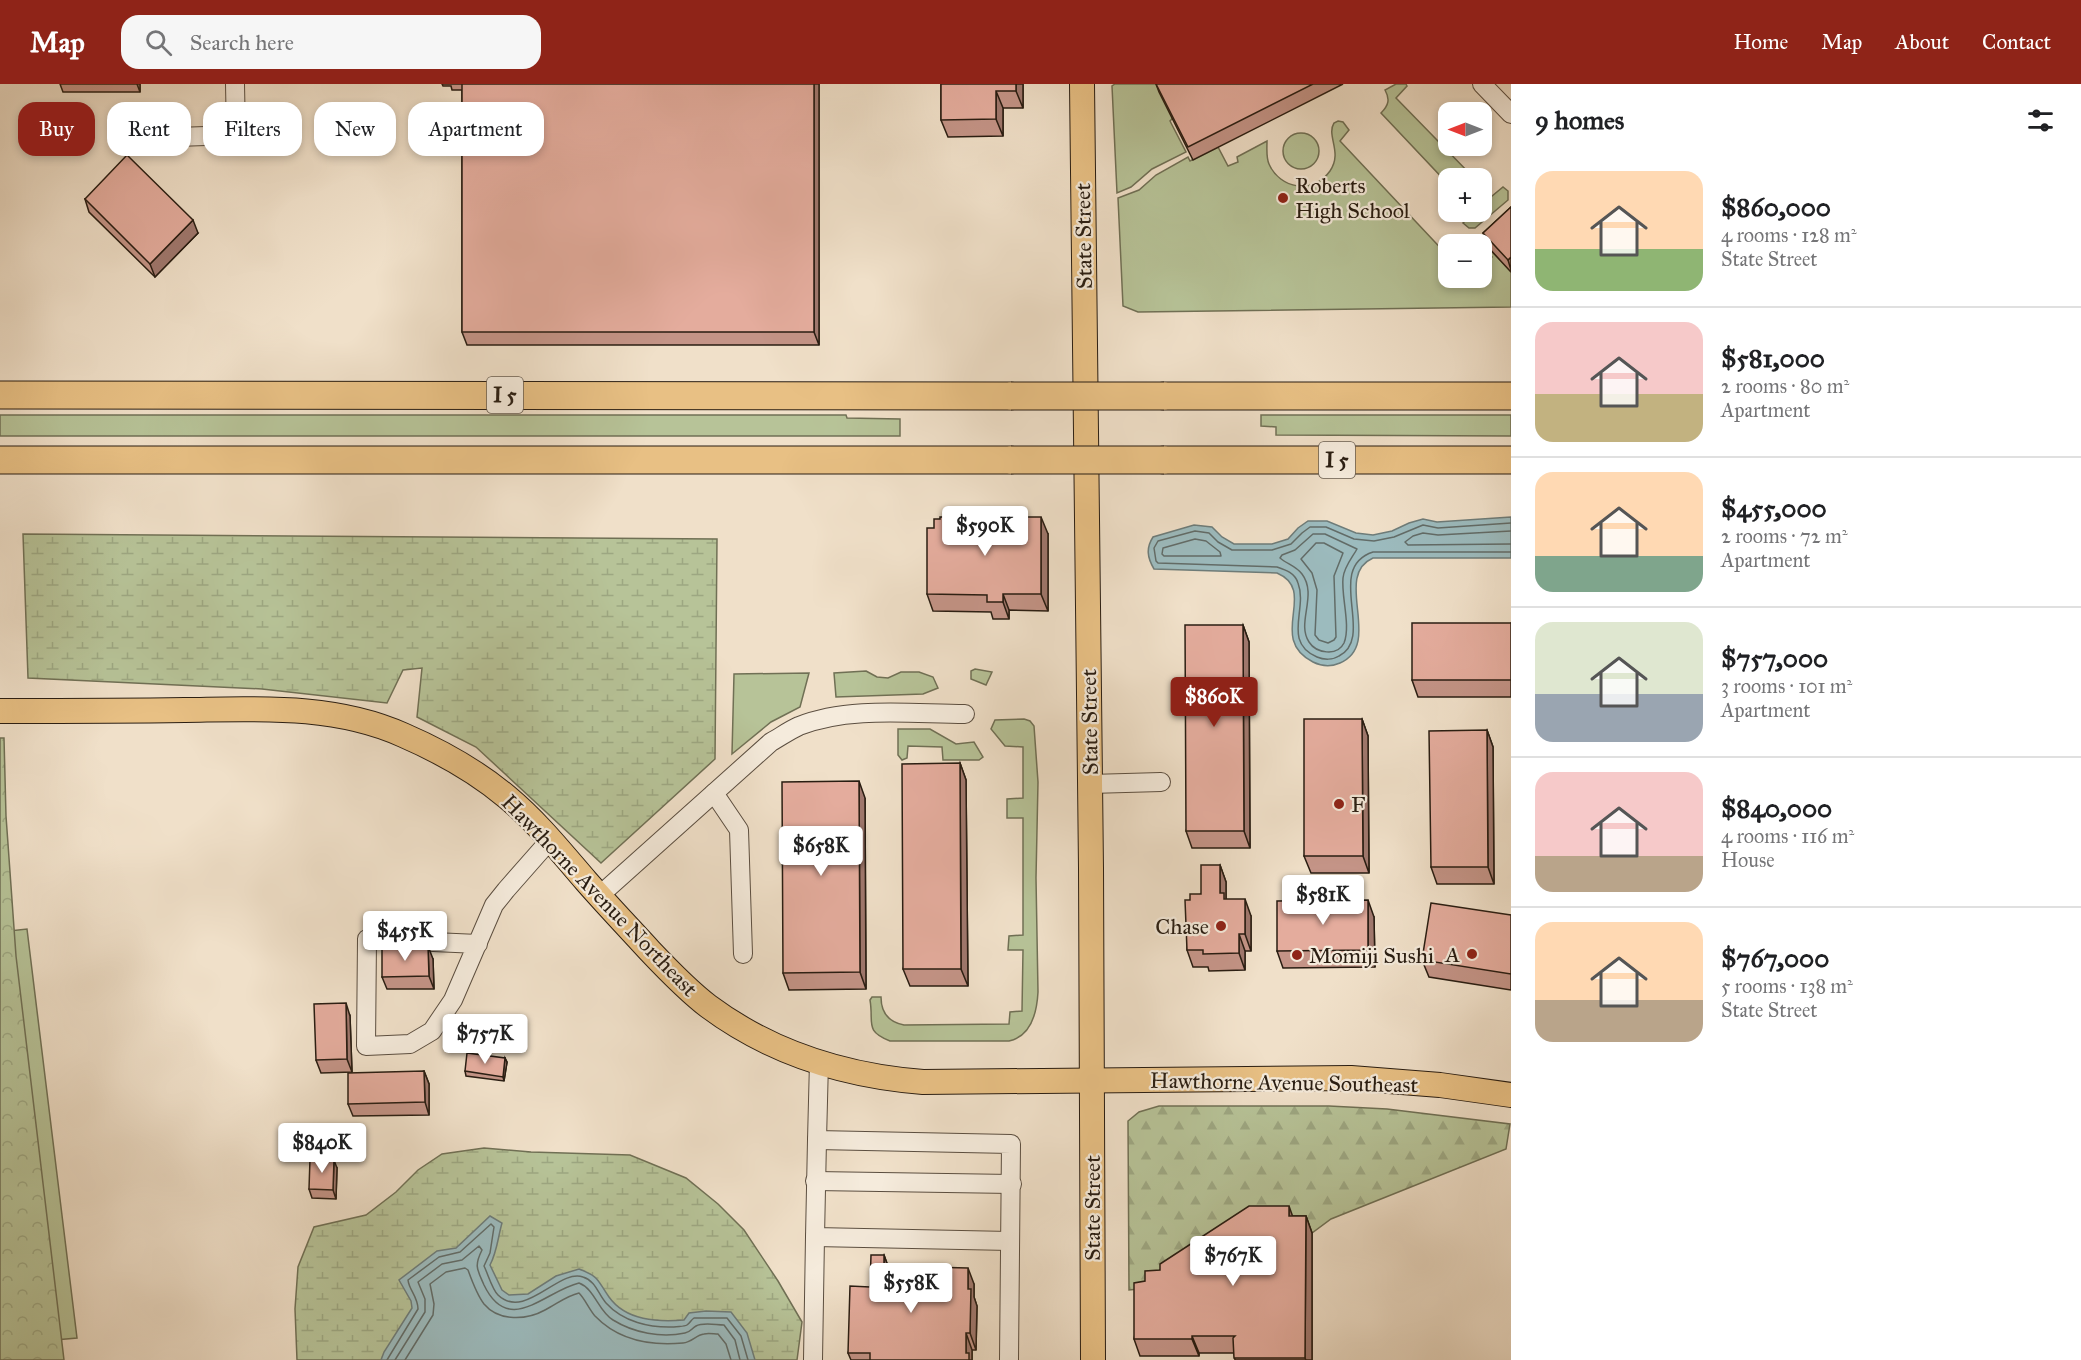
<!DOCTYPE html>
<html lang="en">
<head>
<meta charset="utf-8">
<style>
	:root { --surface:#fff; --page:#f6f6f6; --text:#202124; --muted:#757577; --line:#e0e0e0; --accent:#8f2418 }
	body { margin:0; font-family:"IM FELL Great Primer",serif; background:var(--page); color:var(--text); height:100vh; display:flex; flex-direction:column; font-size:22px; white-space:nowrap }
	* { box-sizing:border-box; margin:0 }
	p { font-size:20px; color:var(--muted) }
	.icon { flex:none; width:33px; height:33px; fill:none; stroke:currentColor; stroke-width:2; stroke-linecap:round; stroke-linejoin:round }
	.map { position:relative; flex:1; overflow:hidden }
	.sheet { display:flex; flex-direction:column; background:var(--surface); width:570px }
	.sheet>* { flex:none }
	.guide { position:absolute; left:18px; top:18px; width:570px; height:54px; display:flex; gap:12px }
	.needle { width:39px; rotate:270deg }
	.tools { position:absolute; left:1438px; top:18px; display:grid; gap:12px }
	.tools a { display:grid; place-items:center; width:54px; height:54px; border-radius:12px; background:var(--surface); box-shadow:0 3px 9px #0003; font-size:30px }
	.price { position:absolute; translate:-50% -51px; padding:0 14px; border-radius:6px; background:#fff; color:#222; font-size:20px; line-height:39px; filter:drop-shadow(0 2px 3px #0008) }
	.price::after { content:''; position:absolute; left:50%; top:36px; width:18px; height:14px; margin-left:-9px; background:inherit; clip-path:polygon(0 0,100% 0,50% 100%) }
	.price.active { background:var(--accent); color:#fff }
	ul { padding:0; list-style:none }
	li { display:flex; align-items:center; gap:18px; height:150px; padding:0 24px }
	li+li { border-top:2px solid var(--line) }
	li span { display:grid; place-items:center; flex:none; width:168px; height:120px; border-radius:18px; color:#555 }
	li>.icon { margin-inline-start:auto }
	span .icon { width:72px; height:72px; fill:#fffc; stroke-width:1 }
	li b { font-size:26px }
	h2 { display:flex; justify-content:space-between; align-items:center; height:72px; padding:0 24px; font-size:26px }
	.pill { padding:0 21px; border-radius:18px; background:var(--surface); box-shadow:0 3px 9px #0003; font-size:21px; line-height:54px }
	.pill.active { background:var(--accent); color:#fff }
	header { display:flex; align-items:center; gap:36px; box-sizing:border-box; height:84px; padding:0 30px; background:var(--accent); color:#fff }
	header strong { font-size:28px }
	nav { display:flex; gap:33px; margin-inline-start:auto; font-size:21px }
	.search { width:420px; height:54px; background:var(--page); display:flex; align-items:center; gap:15px; box-sizing:border-box; padding:0 21px; border-radius:18px; color:var(--muted); font-size:22px }
	main { display:flex; flex:1; min-height:0 }
	.map>svg:first-child { display:block }
	.grass { fill:#b7c398; stroke:#707055; stroke-width:1.5 }
	.forest { fill:url(#forest-firs); stroke:#707055; stroke-width:1.5 }
	.wetland { fill:url(#wetland-marsh); stroke:#707055; stroke-width:1.5 }
	.park { fill:url(#park-crowns); stroke:#707055; stroke-width:1.5 }
	.water { fill:#9cbbbe; stroke:#6e7c79; stroke-width:1.5 }
	.lines { fill:none; stroke-linecap:round; stroke-linejoin:round }
	.shore { stroke:#626c68; stroke-width:1.5 }
	.minor-casing { stroke:#5b4e40; stroke-width:20 }
	.major-casing { stroke:#291d12; stroke-width:26 }
	.highway-casing { stroke:#291d12; stroke-width:29 }
	.minor { stroke:#f5ebdc; stroke-width:18 }
	.major { stroke:#e8c084; stroke-width:24 }
	.highway { stroke:#e8c084; stroke-width:27 }
	.highway-bridge-casing { stroke:#291d12; stroke-width:29; stroke-linecap:butt }
	.highway-bridge { stroke:#e8c084; stroke-width:27 }
	.wall { fill:#c49487; stroke:#291d12; stroke-width:1.5 }
	.shaded-wall { fill:#a0786e; stroke:#291d12; stroke-width:1.5 }
	.building { fill:#e4ac9d; stroke:#291d12; stroke-width:1.5 }
	.poi-dot { fill:#8f2418; stroke:#f5ebdc; stroke-width:2 }
	.labels { text-anchor:middle; stroke-width:4.5; stroke-linejoin:round; paint-order:stroke }
	.shield { fill:#f5ebdc; stroke:#665b4f; stroke-width:1.5 }
	.shield-label { font-size:21px; font-weight:bold; fill:#291d12 }
	.poi-label { font-size:22px; fill:#291d12; stroke:#f5ebdc; text-anchor:start }
	.street-label { font-size:22px; fill:#291d12; stroke:#f5ebdc }
</style>
</head>
<body>
<header>
<strong>Map</strong>
<div class="search"><svg class="icon" aria-label="search" viewBox="0 0 24 24"><circle cx="10" cy="10" r="6"/><path d="M15 15l6 6"/></svg>Search here</div>
<nav><a>Home</a><a>Map</a><a>About</a><a>Contact</a></nav>
</header>
<main>
<div class="map">
<svg width="1511" height="1276" viewBox="0 0 1511 1276">
	<defs>
		<pattern id="forest-firs" width="22" height="20" patternUnits="userSpaceOnUse" patternTransform="scale(1.5)"><rect width="22" height="20" fill="#b7c398"/><path d="M5 1l3.5 6h-7zM16 11l3.5 6h-7z" fill="#9da782"/></pattern>
		<pattern id="wetland-marsh" width="20" height="14" patternUnits="userSpaceOnUse" patternTransform="scale(1.5)"><rect width="20" height="14" fill="#b7c398"/><path d="M1 5h8M5 5V1M11 12h8M15 12V8" fill="none" stroke="#9da782"/></pattern>
		<pattern id="park-crowns" width="20" height="18" patternUnits="userSpaceOnUse" patternTransform="scale(1.5)"><rect width="20" height="18" fill="#b7c398"/><path d="M2 6a3 3 0 1 1 6 0M12 15a3 3 0 1 1 6 0" fill="none" stroke="#9da782"/></pattern>
	</defs>
	<rect width="100%" height="100%" fill="#f0e0c9"/>
	<filter id="stains"><feTurbulence type="fractalNoise" baseFrequency=".00333" numOctaves="4"/><feColorMatrix values="0 0 0 0 .2 0 0 0 0 .09 0 0 0 0 .02 0 0 0 .5 -.17"/></filter>
	<radialGradient id="worn" r=".72"><stop offset=".6" stop-color="#630" stop-opacity="0"/><stop offset="1" stop-color="#630" stop-opacity=".3"/></radialGradient>
	<g class="grass">
		<path d="M1115 0H1174L1172 35 1170 37 1186 68 1152 85 1131 103 1117 109 1112 2Z"/>
		<path d="M1396 0H1406L1407 2 1396 14 1474 94H1449V101L1381 29C1389 21 1390 15 1385 6Z"/>
		<path d="M1338 37 1343 38 1349 46 1340 57 1449 173V194H1482V176L1485 179 1492 173 1483 164 1486 161 1511 188V223L1138 228 1123 222 1118 114 1139 106 1156 91 1188 73 1190 77 1218 63 1228 82 1238 78 1237 73 1267 57C1267 65 1266 73 1269 80 1280 105 1313 111 1330 87 1343 68 1326 52 1334 39Z"/>
		<circle cx="1301" cy="67" r="18"/>
		<path d="M1482 103 1492 112 1503 103 1508 107V116L1475 144H1469L1463 139 1474 128H1482Z"/>
		<path d="M0 331H846L847 334 900 335V352H0Z"/>
		<path d="M1261 331H1511V352L1276 351V343L1261 342Z"/>
		<path d="M975 585 992 588 986 601 971 595V587Z"/>
		<path d="M866 587 877 593 888 594 901 588H919L933 593 938 604 923 610 836 613 834 589Z"/>
		<path d="M809 589 800 623 771 638 732 670 734 590Z"/>
		<path d="M1024 635 1030 637 1034 642 1038 698 1036 794 1038 908C1037 927 1032 952 1009 957H890C864 947 874 939 870 916L872 913H881C881 929 888 938 904 941L1009 940 1010 928 1022 927 1023 866H1008L1009 852 1023 851V734H1007V715L1023 714V663L1005 662 991 645 995 636Z"/>
		<path d="M898 645H930L956 660 974 658 983 673 979 676H943L942 663 908 662 907 674 902 676 898 671Z"/>
		<path d="M27 845 77 1254 44 1257 0 848Z"/>
	</g>
	<path class="forest" d="M1159 1022H1329L1387 1025 1510 1040 1506 1065 1331 1135 1312 1149H1295L1151 1204 1129 1206 1128 1037 1139 1028Z"/>
	<g class="wetland">
		<path d="M23 450 717 455 715 675 601 779 476 663 417 633 422 584 403 586 387 619 262 605 28 594Z"/>
		<path d="M484 1064 531 1068 630 1071 686 1094 718 1120 744 1146 778 1197 802 1238 797 1276H297L295 1225 298 1183 314 1143 366 1131 396 1108 418 1086 442 1070Z"/>
	</g>
	<path class="park" d="M0 654H4L6 732 16 872 64 1276H0Z"/>
	<g class="water">
		<path d="M1511 433V474H1373C1332 492 1384 560 1340 579 1331 583 1321 582 1313 578 1266 554 1319 507 1277 489L1154 485C1147 473 1146 464 1153 453L1194 441 1212 443 1222 453 1234 460H1272L1288 455 1298 444 1308 437H1327L1356 449 1373 451 1392 447 1409 439 1423 435 1437 438Z"/>
		<path d="M490 1132 502 1139C498 1153 497 1168 490 1181L502 1206 509 1211 528 1210 556 1192 579 1185C600 1193 597 1196 609 1213 626 1237 658 1238 684 1236L689 1229 706 1227 731 1228 747 1249 755 1276H381L384 1268 412 1224 411 1217 399 1196 437 1167 456 1164Z"/>
	</g>
	<g class="lines">
		<g class="shore">
			<path d="M1511 439 1438 444 1423 441 1394 453 1374 457 1354 455 1326 443H1310L1302 449 1291 460 1272 466H1232L1218 458 1209 449 1195 447 1158 457 1154 464 1156 477 1158 479 1277 483C1286 486 1295 489 1298 499 1308 525 1282 558 1317 573 1324 576 1333 576 1339 572 1376 553 1324 484 1373 468H1511"/>
			<path d="M1511 447 1438 451 1423 449 1413 452 1405 458 1408 461 1511 460"/>
			<path d="M1313 450H1325L1357 465C1352 474 1344 483 1343 494 1341 512 1351 542 1344 559 1337 573 1316 569 1309 558 1296 539 1318 511 1302 490 1296 482 1287 480 1280 474L1282 471 1295 466Z"/>
			<path d="M1195 455 1206 457 1220 468 1221 472H1164L1162 470 1163 464Z"/>
			<path d="M1316 459H1324L1343 469 1334 492 1336 553 1334 556 1328 559 1319 556 1315 551 1317 506 1312 489 1301 475Z"/>
			<path d="M387 1276 418 1225C418 1213 409 1206 408 1196L439 1173 460 1168 491 1140 494 1143 490 1169 484 1182C488 1190 492 1205 498 1211 525 1237 559 1184 583 1193 596 1197 598 1210 606 1219 623 1238 650 1244 674 1243 678 1242 684 1243 687 1241 690 1239 691 1236 694 1234H727L741 1252 748 1276"/>
			<path d="M395 1276 425 1228V1215L418 1198 442 1180 462 1176 479 1162 482 1166C474 1182 477 1185 484 1201 509 1253 545 1207 579 1199 595 1205 598 1227 613 1236 634 1249 661 1254 685 1249 691 1248 691 1245 696 1242 703 1238 716 1241 724 1241L735 1256 740 1276"/>
			<path d="M405 1276 433 1231 434 1220 430 1200 446 1188 465 1184 468 1186C472 1197 477 1211 484 1220 499 1238 527 1236 545 1226 557 1220 566 1212 579 1209 585 1215 589 1225 595 1232 618 1256 651 1262 683 1259 692 1258 696 1251 704 1250 708 1249 714 1250 718 1250L726 1260 731 1276"/>
		</g>
		<g class="minor-casing">
			<g id="minor">
				<path d="M1482 0 1511 30"/>
				<path d="M146 54 236 51 235 0"/>
				<path d="M1090 700 1161 698"/>
				<path d="M714 709 739 746 743 870"/>
				<path d="M599 812 771 658C780 653 790 646 799 642 849 622 913 630 965 630"/>
				<path d="M478 860 367 855 366 962 410 960 432 947 453 916 494 821 506 806 550 756"/>
				<path d="M819 978 817 1056 1011 1060 1009 1276"/>
				<path d="M817 1056 815 1153 1010 1157"/>
				<path d="M815 1097 1012 1100"/>
				<path d="M813 1276 815 1153"/>
			</g>
		</g>
		<g class="major-casing">
			<g id="major">
				<path d="M1082 0 1091 784 1093 1276"/>
				<path d="M0 627C62 627 123 627 185 626 258 625 334 620 403 651 440 667 476 687 507 713 537 738 561 768 586 797 607 821 629 844 650 867 668 886 687 906 708 922 771 969 846 992 923 998L1351 994 1440 1001 1511 1011"/>
			</g>
		</g>
		<g class="highway-casing">
			<g id="highway">
				<path d="M0 311 1011 312"/>
				<path d="M1164 312H1511"/>
				<path d="M0 376H1011"/>
				<path d="M1164 376H1511"/>
			</g>
		</g>
		<use href="#minor" class="minor"/>
		<use href="#major" class="major"/>
		<use href="#highway" class="highway"/>
		<g class="highway-bridge-casing">
			<g id="highway-bridge">
				<path d="M1011 312H1164"/>
				<path d="M1011 376H1164"/>
			</g>
		</g>
		<use href="#highway-bridge" class="highway-bridge"/>
	</g>
	<g class="wall">
		<path d="M60 0H140V8H63Z"/>
		<path d="M442 0H819V261H467L462 248V6H452L451 2H443Z"/>
		<path d="M941 0H1023V24H1003V52L948 53 941 36Z"/>
		<path d="M1156 0H1343L1193 76 1159 8Z"/>
		<path d="M85 115 198 149 155 193 89 128Z"/>
		<path d="M1511 123V188L1487 162 1483 149Z"/>
		<path d="M1048 450V527L1009 526V535H993L991 528 933 527 927 510Z"/>
		<path d="M1511 539V613H1418L1412 596Z"/>
		<path d="M1243 541 1249 558 1250 764H1192L1186 747Z"/>
		<path d="M1362 635 1368 652 1369 789H1311L1304 772Z"/>
		<path d="M1487 646 1493 663 1494 800H1437L1431 783Z"/>
		<path d="M960 679 966 696 968 902H910L903 885Z"/>
		<path d="M865 714 866 905 789 906 783 889Z"/>
		<path d="M1220 781 1226 798V815L1251 832V867H1245V886L1209 887 1208 883H1193L1187 866 1190 816 1201 810Z"/>
		<path d="M1511 831V906L1429 893 1422 876Z"/>
		<path d="M1374 833 1375 883 1283 884 1277 867Z"/>
		<path d="M433 875 434 905H387L382 893Z"/>
		<path d="M350 932 352 988 321 989 316 976Z"/>
		<path d="M512 941 513 945 510 968 471 962 469 958Z"/>
		<path d="M505 974 507 978 504 997 466 992 465 987Z"/>
		<path d="M424 987 429 1000V1031L353 1032 348 1020Z"/>
		<path d="M337 1084 336 1115 312 1114 309 1105Z"/>
		<path d="M1292 1132H1306L1312 1149V1276H1235L1234 1269H1199V1272H1140L1134 1255 1145 1197 1160 1186Z"/>
		<path d="M884 1171 888 1182 974 1200V1213L977 1222 976 1266H972V1276H851L848 1269 870 1203Z"/>
	</g>
	<g class="shaded-wall">
		<path d="M137 0H140V8Z"/>
		<path d="M814 0H819V261L814 248Z"/>
		<path d="M1016 0H1023V24L1016 7Z"/>
		<path d="M996 7 1003 24V52L996 35Z"/>
		<path d="M193 136 198 149 155 193 150 180Z"/>
		<path d="M1511 173V186L1508 176Z"/>
		<path d="M1041 433 1048 450V527L1041 510Z"/>
		<path d="M1003 510 1009 526V535L1003 518Z"/>
		<path d="M1243 541 1249 558 1250 764 1244 747Z"/>
		<path d="M1362 635 1368 652 1369 789 1363 772Z"/>
		<path d="M1487 646 1493 663 1494 800 1488 783Z"/>
		<path d="M960 679 966 696 968 902 961 885Z"/>
		<path d="M859 697 865 714 866 905 860 888Z"/>
		<path d="M1220 781 1226 798V814L1230 826 1220 809Z"/>
		<path d="M1245 815 1251 832V867L1245 850Z"/>
		<path d="M1368 816 1374 833 1375 883 1368 866Z"/>
		<path d="M1239 850 1245 867V886L1239 869Z"/>
		<path d="M428 862 433 875 434 905 429 892Z"/>
		<path d="M346 919 350 932 352 988 347 975Z"/>
		<path d="M512 941 513 945 510 968 509 963Z"/>
		<path d="M505 974 507 978 504 997 503 993Z"/>
		<path d="M424 987 429 1000V1031L425 1018Z"/>
		<path d="M334 1076 337 1084 336 1115 333 1106Z"/>
		<path d="M1289 1122 1295 1139 1289 1132Z"/>
		<path d="M1306 1132 1312 1149V1276H1306L1305 1274Z"/>
		<path d="M884 1171 890 1188 884 1182Z"/>
		<path d="M968 1184 974 1200V1213L977 1222 976 1266 970 1249 968 1205Z"/>
		<path d="M966 1249 972 1266V1276H968L966 1269Z"/>
		<path d="M1192 1252 1199 1269V1272L1192 1255Z"/>
	</g>
	<g class="building">
		<rect x="462" y="0" width="352" height="248"/>
		<path d="M941 0H1016V7H996V35L941 36Z"/>
		<path d="M1156 0H1313L1188 63Z"/>
		<path d="M127 71 193 136 150 180 85 115Z"/>
		<path d="M1511 123V173L1508 176 1483 149Z"/>
		<path d="M940 433H1041V510H1003V518H987V511L927 510V444H934V435H940Z"/>
		<rect x="1412" y="539" width="99" height="57"/>
		<path d="M1185 541H1243L1244 747H1186Z"/>
		<path d="M1304 635H1362L1363 772H1304Z"/>
		<path d="M1487 646 1488 783H1431L1429 647Z"/>
		<path d="M960 679 961 885H903L902 680Z"/>
		<path d="M859 697 860 888 783 889 782 698Z"/>
		<path d="M1201 781H1220V809H1224V815H1245V850H1239V869L1203 870V866H1187L1185 816H1190V810H1201Z"/>
		<path d="M1368 816V866L1277 867V817Z"/>
		<path d="M1431 819 1511 831V890L1422 876Z"/>
		<path d="M428 862 429 892 382 893V863Z"/>
		<path d="M346 919 347 975 316 976 314 920Z"/>
		<path d="M472 935 512 941 509 963 469 958Z"/>
		<path d="M467 969 505 974 503 993 465 987Z"/>
		<path d="M424 987 425 1018 348 1020V989Z"/>
		<path d="M310 1075 334 1076 333 1106 309 1105Z"/>
		<path d="M1249 1122H1289V1132H1306L1305 1274H1234L1233 1254 1235 1252H1192V1255H1134V1199L1145 1197V1187L1160 1186V1180Z"/>
		<path d="M871 1171H884V1182L968 1184V1205H971L970 1249H966V1269H969V1276H870V1269H848L850 1202 870 1203Z"/>
	</g>
	<g class="poi-dot">
		<circle cx="1283" cy="114" r="6"/>
		<circle cx="1339" cy="720" r="6"/>
		<circle cx="1221" cy="842" r="6"/>
		<circle cx="1472" cy="870" r="6"/>
		<circle cx="1297" cy="871" r="6"/>
	</g>
	<g class="labels">
		<g class="shield">
			<rect x="487" y="293" width="36" height="36" rx="4.5"/>
			<rect x="1319" y="358" width="36" height="36" rx="4.5"/>
		</g>
		<g class="shield-label">
			<text x="505" y="318">I 5</text>
			<text x="1337" y="383">I 5</text>
		</g>
		<g class="poi-label">
			<text x="1295" y="109">Roberts<tspan x="1295" dy="25">High School</tspan></text>
			<text x="1351" y="728">F</text>
			<text x="1209" y="850" text-anchor="end">Chase</text>
			<text x="1460" y="878" text-anchor="end">A</text>
			<text x="1309" y="879">Momiji Sushi</text>
		</g>
		<g class="street-label">
			<text transform="translate(1083 152) rotate(-91)" y="8">State Street</text>
			<text transform="translate(1089 638) rotate(-91)" y="8">State Street</text>
			<text transform="translate(600 811) rotate(46)" y="8">Hawthorne Avenue Northeast</text>
			<text transform="translate(1284 998) rotate(1)" y="8">Hawthorne Avenue Southeast</text>
			<text transform="translate(1092 1124) rotate(-90)" y="8">State Street</text>
		</g>
	</g>
	<rect width="100%" height="100%" filter="url(#stains)"/>
	<rect width="100%" height="100%" fill="url(#worn)"/>
</svg>
<div class="tools">
<a><svg class="needle" viewBox="-14 -14 28 28"><path d="M0-13l5 13h-10z" fill="#e53935"/><path d="M0 13l5-13h-10z" fill="#757577"/></svg></a>
<a>+</a>
<a>−</a>
</div>
<b class="price" style="left:985px;top:473px">$590K</b>
<b class="price active" style="left:1214px;top:644px">$860K</b>
<b class="price" style="left:821px;top:793px">$658K</b>
<b class="price" style="left:1323px;top:842px">$581K</b>
<b class="price" style="left:405px;top:878px">$455K</b>
<b class="price" style="left:485px;top:981px">$757K</b>
<b class="price" style="left:322px;top:1090px">$840K</b>
<b class="price" style="left:1233px;top:1203px">$767K</b>
<b class="price" style="left:911px;top:1230px">$558K</b>
<div class="guide">
<a class="pill active">Buy</a>
<a class="pill">Rent</a>
<a class="pill">Filters</a>
<a class="pill">New</a>
<a class="pill">Apartment</a>
</div>
</div>
<section class="sheet">
<h2>9 homes<svg class="icon" aria-label="filters" viewBox="0 0 24 24"><path d="M4 7h16M4 17h16"/><circle cx="9" cy="7" r="2"/><circle cx="15" cy="17" r="2"/></svg></h2>
<ul>
<li><span style="background:linear-gradient(#ffd9b3 65%,#8fb573 0)"><svg class="icon" aria-label="home" viewBox="0 0 24 24"><path d="M3 11l9-7 9 7M6 9v11h12V9"/></svg></span><div><b>$860,000</b><p>4 rooms · 128 m²</p><p>State Street</p></div></li>
<li><span style="background:linear-gradient(#f6c9c9 60%,#c2b280 0)"><svg class="icon" aria-label="home" viewBox="0 0 24 24"><path d="M3 11l9-7 9 7M6 9v11h12V9"/></svg></span><div><b>$581,000</b><p>2 rooms · 80 m²</p><p>Apartment</p></div></li>
<li><span style="background:linear-gradient(#ffd9b3 70%,#7fa58c 0)"><svg class="icon" aria-label="home" viewBox="0 0 24 24"><path d="M3 11l9-7 9 7M6 9v11h12V9"/></svg></span><div><b>$455,000</b><p>2 rooms · 72 m²</p><p>Apartment</p></div></li>
<li><span style="background:linear-gradient(#dfe7d0 60%,#9aa5b1 0)"><svg class="icon" aria-label="home" viewBox="0 0 24 24"><path d="M3 11l9-7 9 7M6 9v11h12V9"/></svg></span><div><b>$757,000</b><p>3 rooms · 101 m²</p><p>Apartment</p></div></li>
<li><span style="background:linear-gradient(#f6c9c9 70%,#b9a48a 0)"><svg class="icon" aria-label="home" viewBox="0 0 24 24"><path d="M3 11l9-7 9 7M6 9v11h12V9"/></svg></span><div><b>$840,000</b><p>4 rooms · 116 m²</p><p>House</p></div></li>
<li><span style="background:linear-gradient(#ffd9b3 65%,#b9a48a 0)"><svg class="icon" aria-label="home" viewBox="0 0 24 24"><path d="M3 11l9-7 9 7M6 9v11h12V9"/></svg></span><div><b>$767,000</b><p>5 rooms · 138 m²</p><p>State Street</p></div></li>
</ul>
</section>
</main>
</body>
</html>
